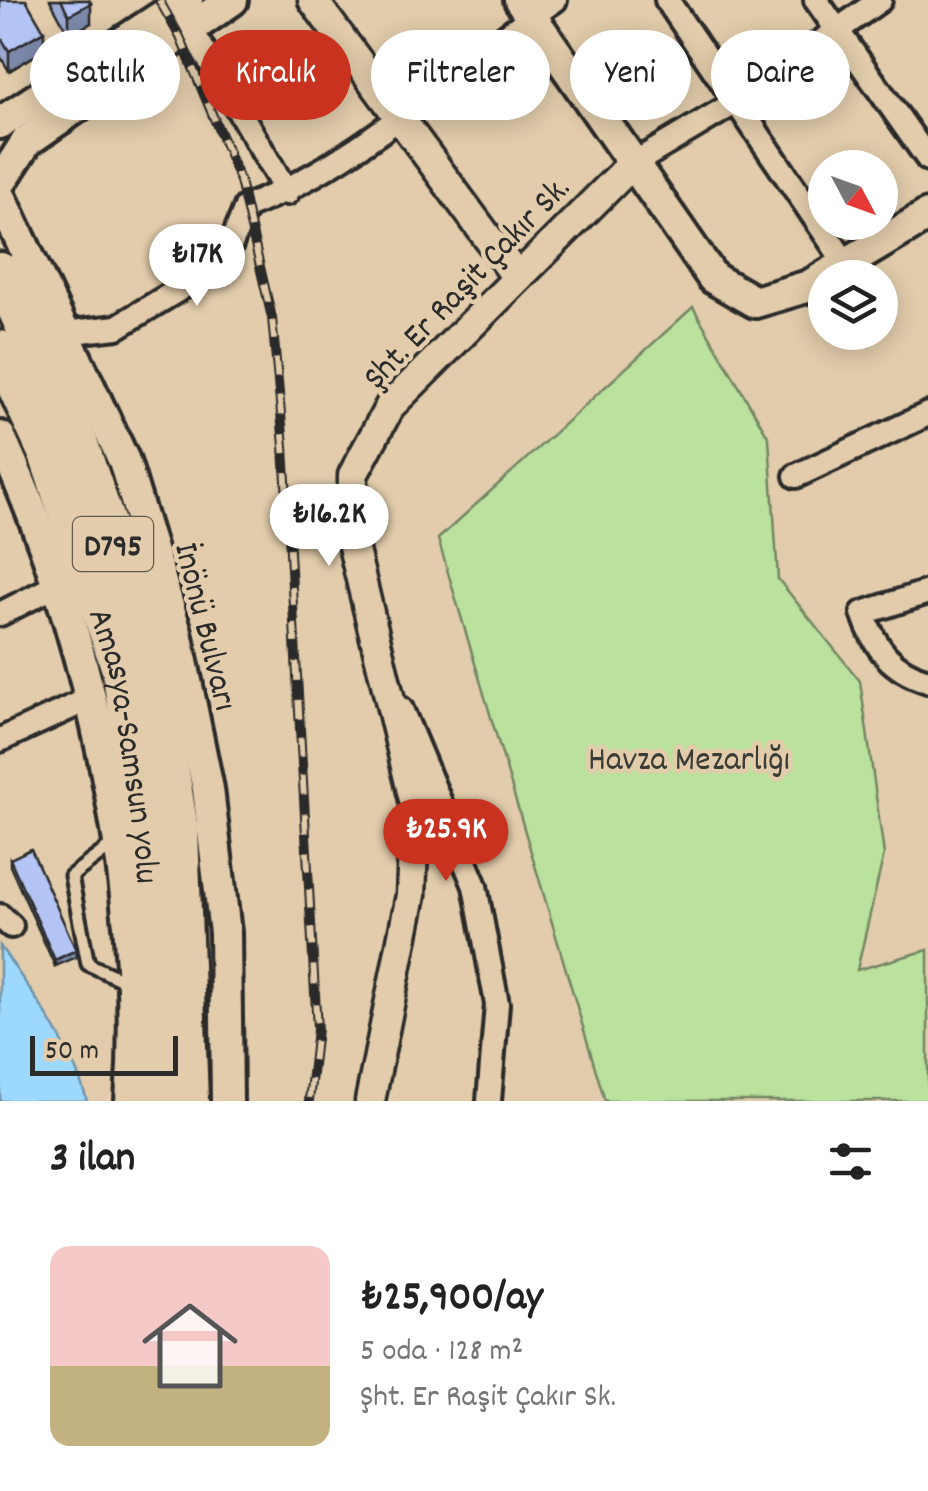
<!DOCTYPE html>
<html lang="tr">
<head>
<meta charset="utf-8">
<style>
	:root { --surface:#fff; --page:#f2f2f2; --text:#222; --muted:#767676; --accent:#c8321e }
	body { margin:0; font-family:Dekko,sans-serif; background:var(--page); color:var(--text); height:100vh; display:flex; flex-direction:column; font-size:38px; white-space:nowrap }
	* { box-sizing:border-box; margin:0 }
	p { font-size:32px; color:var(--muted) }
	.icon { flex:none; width:55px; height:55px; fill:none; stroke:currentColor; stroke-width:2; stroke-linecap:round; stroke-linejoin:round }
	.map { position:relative; height:1101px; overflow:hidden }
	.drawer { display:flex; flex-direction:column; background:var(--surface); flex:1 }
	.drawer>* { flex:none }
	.banner { position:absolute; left:30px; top:30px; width:870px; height:90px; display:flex; gap:20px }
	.needle { width:65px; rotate:131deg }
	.tools { position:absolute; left:808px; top:150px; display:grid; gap:20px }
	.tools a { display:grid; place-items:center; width:90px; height:90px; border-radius:50%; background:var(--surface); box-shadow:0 5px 25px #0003; font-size:50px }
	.scale { position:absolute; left:30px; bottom:25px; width:148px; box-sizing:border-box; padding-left:10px; border:5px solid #2b2b2b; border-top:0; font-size:28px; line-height:35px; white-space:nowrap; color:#2b2b2b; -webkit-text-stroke:8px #e2ccab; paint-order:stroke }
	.price { position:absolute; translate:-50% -85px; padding:0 22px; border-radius:35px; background:#fff; color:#222; font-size:32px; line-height:65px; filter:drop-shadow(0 2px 5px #0008) }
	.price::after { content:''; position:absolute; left:50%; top:60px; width:30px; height:22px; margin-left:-15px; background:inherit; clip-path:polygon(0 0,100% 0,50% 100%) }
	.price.on { background:var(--accent); color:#fff }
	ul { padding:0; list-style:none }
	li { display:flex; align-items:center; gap:30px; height:250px; padding:0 50px }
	li span { display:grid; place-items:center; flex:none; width:280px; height:200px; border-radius:20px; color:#555 }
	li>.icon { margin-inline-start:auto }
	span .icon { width:120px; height:120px; fill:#fffc; stroke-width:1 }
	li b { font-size:42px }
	h2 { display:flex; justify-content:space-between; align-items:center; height:120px; padding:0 50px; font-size:42px }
	.tag { padding:0 35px; border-radius:45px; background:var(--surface); box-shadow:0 5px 25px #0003; font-size:35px; line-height:90px }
	.tag.on { background:var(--accent); color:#fff }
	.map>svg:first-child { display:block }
	.green { fill:#bae19d; stroke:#728664; stroke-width:2.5 }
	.water { fill:#9dd9fe; stroke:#6f93aa; stroke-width:2.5 }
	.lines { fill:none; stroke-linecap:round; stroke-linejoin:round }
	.service-casing { stroke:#2b2b2b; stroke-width:19 }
	.minor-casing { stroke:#2b2b2b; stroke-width:30 }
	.tertiary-casing { stroke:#2b2b2b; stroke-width:35 }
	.secondary-casing { stroke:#2b2b2b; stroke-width:38 }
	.trunk-casing { stroke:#2b2b2b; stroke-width:45 }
	.service { stroke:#e2ccab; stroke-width:11 }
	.minor { stroke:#e2ccab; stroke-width:22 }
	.tertiary { stroke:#e2ccab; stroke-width:28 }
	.secondary { stroke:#e2ccab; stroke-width:30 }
	.trunk { stroke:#e2ccab; stroke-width:38 }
	.rail-casing { stroke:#2b2b2b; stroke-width:10 }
	.rail { stroke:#e2ccab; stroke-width:6; stroke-dasharray:19; stroke-linecap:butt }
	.wall { fill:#9ba9d3; stroke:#2b2b2b; stroke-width:2.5 }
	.shaded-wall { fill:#7e8aac; stroke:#2b2b2b; stroke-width:2.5 }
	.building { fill:#b4c5f5; stroke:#2b2b2b; stroke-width:2.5 }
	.labels { text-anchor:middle; stroke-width:9; stroke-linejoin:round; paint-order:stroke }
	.shield { fill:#e2ccab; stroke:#625b51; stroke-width:2.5 }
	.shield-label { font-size:32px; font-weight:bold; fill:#2b2b2b }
	.street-label { font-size:35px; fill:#2b2b2b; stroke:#e2ccab }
	.park-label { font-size:35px; fill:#393d36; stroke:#e2ccab }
</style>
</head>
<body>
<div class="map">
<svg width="928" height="1101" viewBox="0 0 928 1101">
	<rect width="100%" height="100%" fill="#e2ccab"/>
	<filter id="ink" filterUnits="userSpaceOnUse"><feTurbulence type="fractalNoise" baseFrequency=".01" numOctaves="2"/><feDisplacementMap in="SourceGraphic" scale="20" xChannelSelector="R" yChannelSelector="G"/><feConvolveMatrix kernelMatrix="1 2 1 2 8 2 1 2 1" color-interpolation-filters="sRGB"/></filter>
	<g filter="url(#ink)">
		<path class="green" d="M693 307 769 438 778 579 860 681 884 854 857 970 928 950V1101H605L438 539Z"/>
		<path class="water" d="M0 946C32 992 72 1046 87 1101H0Z"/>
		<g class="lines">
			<g class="service-casing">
				<path id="service" d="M115 843 71 876 88 964 131 984"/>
			</g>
			<g class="minor-casing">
				<g id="minor">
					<path d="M667 0 846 264"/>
					<path d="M816 0 928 159"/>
					<path d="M191 29 287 193"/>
					<path d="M631 165 736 102 880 0"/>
					<path d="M64 333 117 327 224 262 246 207C363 162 453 70 555 0"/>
					<path d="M796 476 928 414"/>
					<path d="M928 592 863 613C875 648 891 670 928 681"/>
					<path d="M0 614 57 585"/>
					<path d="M401 709 475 886 497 1004 489 1101"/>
					<path d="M0 740 91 698"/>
					<path d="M0 916 11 926"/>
				</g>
			</g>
			<g class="tertiary-casing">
				<g id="tertiary">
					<path d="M313 0 516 276"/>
					<path d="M370 1101 411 895 415 804 352 542 353 475 390 406 631 165"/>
				</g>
			</g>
			<g class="secondary-casing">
				<g id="secondary">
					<path d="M520 0 713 278 755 302 809 286 928 215"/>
					<path d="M0 123 187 0"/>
					<path d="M2 180 27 141 232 0"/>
					<path d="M1 198 124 461 176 632 208 789 225 933 227 1101"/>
					<path d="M0 437C88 628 147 890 131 1101"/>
				</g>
			</g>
			<g class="trunk-casing">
				<g id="trunk">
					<path d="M0 272 78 442 153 661 179 831 189 1101"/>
					<path id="s1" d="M0 350 48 454 121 669 146 836 160 1028 156 1101"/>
				</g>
			</g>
			<use href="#service" class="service"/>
			<use href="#minor" class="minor"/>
			<use href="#tertiary" class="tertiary"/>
			<use href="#secondary" class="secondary"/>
			<use href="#trunk" class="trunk"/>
			<g class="rail-casing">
				<path id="rail" d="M159 0 180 37 240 181 272 318 284 446 317 1029 309 1101"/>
			</g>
			<use href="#rail" class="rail"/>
		</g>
		<g class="wall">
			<path d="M0 0 44 50 9 71 0 56Z"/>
			<path d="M50 0H89L91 23 69 35Z"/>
			<path d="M10 859 76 957 55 966 10 866Z"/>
		</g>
		<g class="shaded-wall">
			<path d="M91 3V23L69 35V15Z"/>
			<path d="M44 31V50L9 71V51Z"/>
			<path d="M76 950V957L55 966V960Z"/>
		</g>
		<g class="building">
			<path d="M0 0H26L44 31 9 51 0 36Z"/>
			<path d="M61 0H89L91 3 69 15Z"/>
			<path d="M31 849 76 950 55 960 10 859Z"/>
		</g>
	</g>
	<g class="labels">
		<rect class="shield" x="73" y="517" width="80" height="54" rx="8"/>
		<g class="shield-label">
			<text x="113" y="555">D795</text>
		</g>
		<g class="street-label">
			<text transform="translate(465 281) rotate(-46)" y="12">Şht. Er Raşit Çakır Sk.</text>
			<text transform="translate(208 626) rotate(76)" y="12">İnönü Bulvarı</text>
			<text dy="12" stroke="none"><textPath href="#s1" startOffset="418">Amasya-Samsun yolu</textPath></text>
		</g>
		<g class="park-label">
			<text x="689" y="769">Havza Mezarlığı</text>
		</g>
	</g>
</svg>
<div class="tools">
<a><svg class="needle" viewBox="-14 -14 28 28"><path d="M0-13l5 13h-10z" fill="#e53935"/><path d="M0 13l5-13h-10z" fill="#767676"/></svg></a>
<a><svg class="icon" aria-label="layers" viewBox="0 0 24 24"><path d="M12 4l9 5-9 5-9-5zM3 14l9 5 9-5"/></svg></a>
</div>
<div class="scale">50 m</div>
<b class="price" style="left:197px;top:309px">₺17K</b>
<b class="price" style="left:329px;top:569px">₺16.2K</b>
<b class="price on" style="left:446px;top:884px">₺25.9K</b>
<div class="banner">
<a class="tag">Satılık</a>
<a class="tag on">Kiralık</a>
<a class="tag">Filtreler</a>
<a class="tag">Yeni</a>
<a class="tag">Daire</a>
</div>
</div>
<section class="drawer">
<h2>3 ilan<svg class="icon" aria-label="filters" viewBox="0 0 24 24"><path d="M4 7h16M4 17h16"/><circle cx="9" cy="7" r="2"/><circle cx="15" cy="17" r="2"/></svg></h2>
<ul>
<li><span style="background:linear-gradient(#f6c9c9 60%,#c2b280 0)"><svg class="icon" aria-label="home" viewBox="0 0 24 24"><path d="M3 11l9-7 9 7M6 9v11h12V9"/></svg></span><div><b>₺25,900/ay</b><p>5 oda · 128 m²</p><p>Şht. Er Raşit Çakır Sk.</p></div></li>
</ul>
</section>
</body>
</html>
